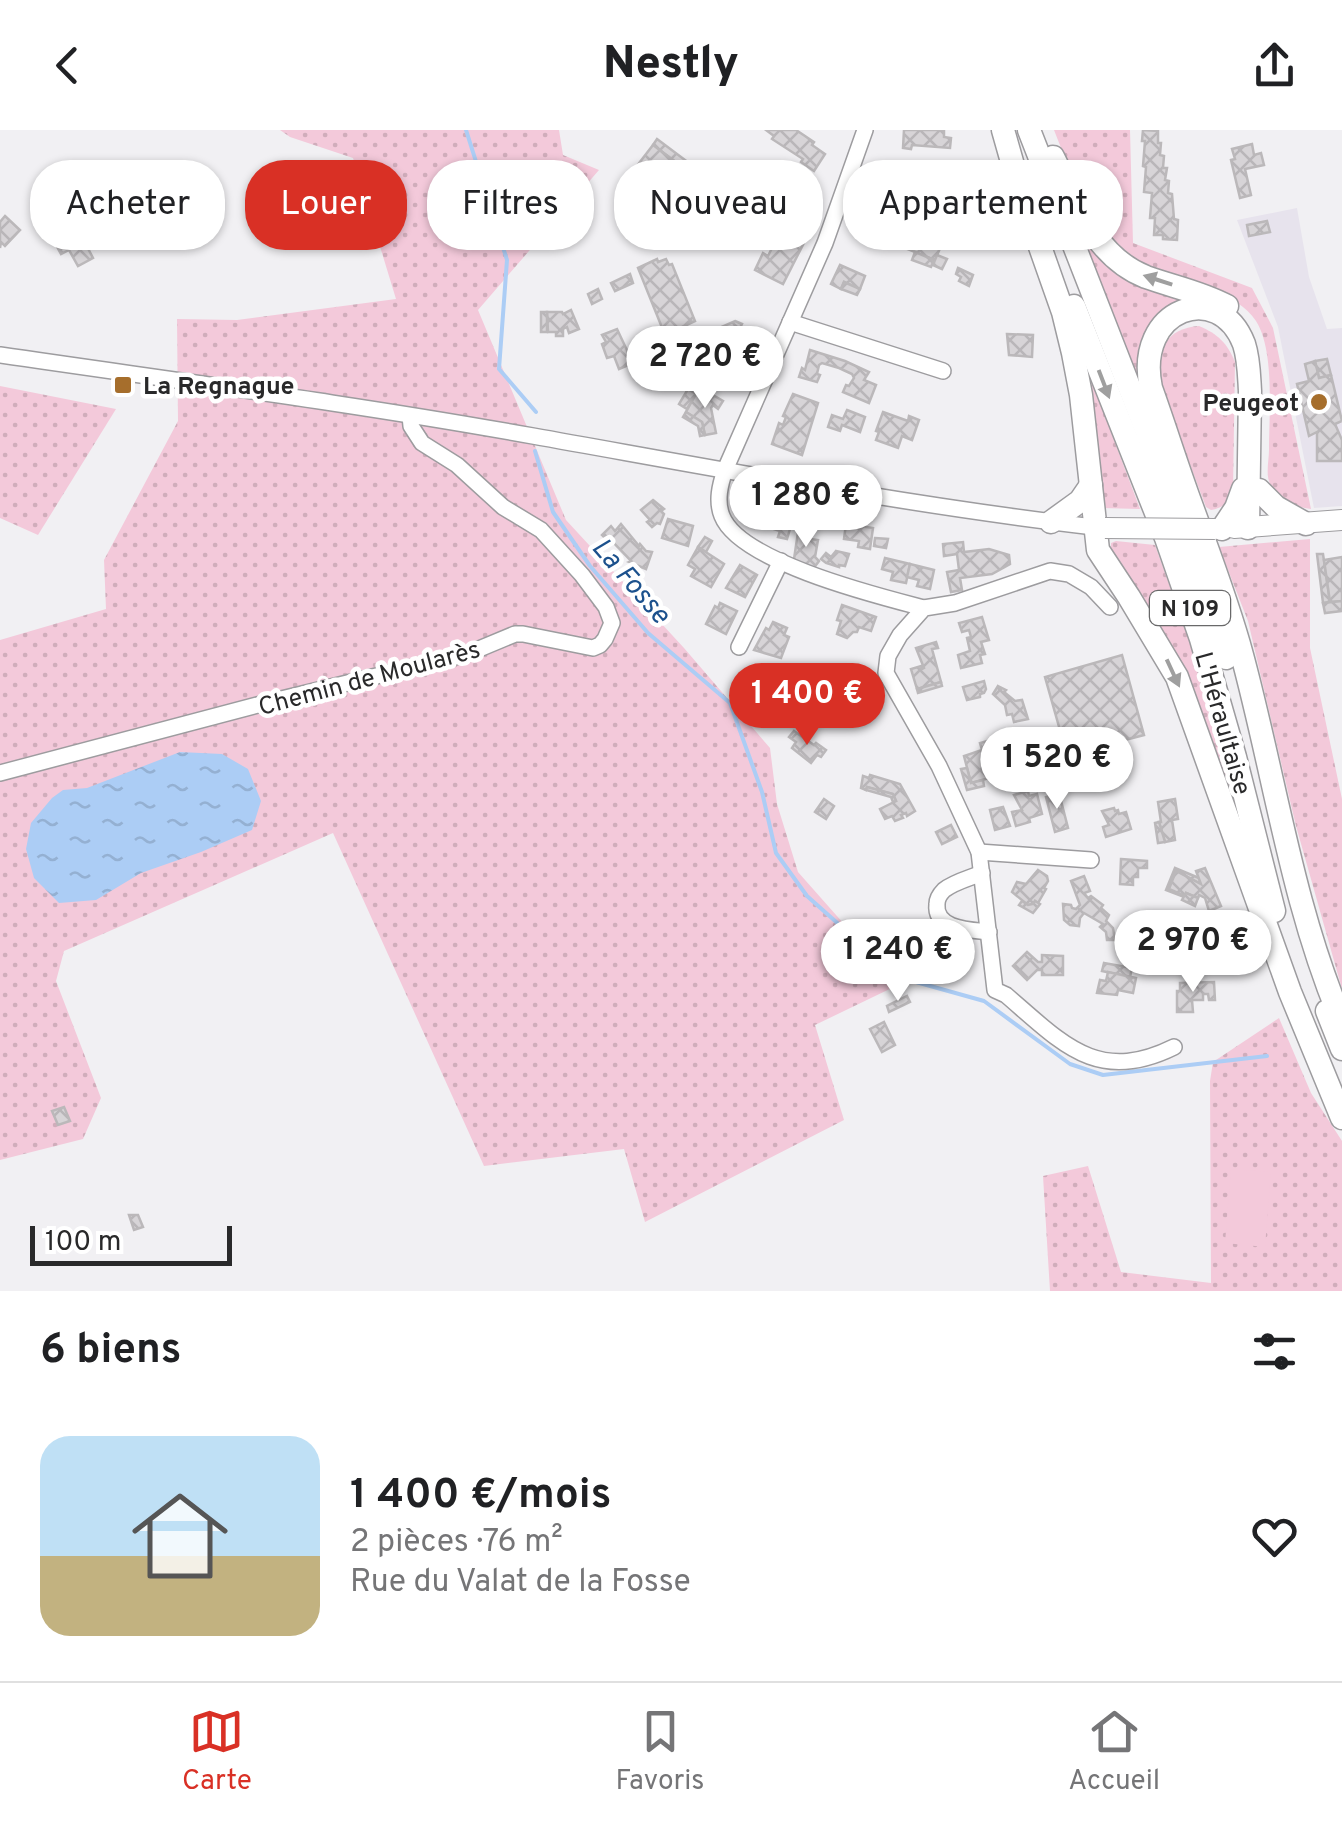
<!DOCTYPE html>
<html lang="fr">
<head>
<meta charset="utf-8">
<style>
	:root { --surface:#fff; --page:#f6f6f6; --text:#202124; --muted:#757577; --line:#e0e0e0; --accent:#d93025 }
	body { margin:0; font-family:Overpass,sans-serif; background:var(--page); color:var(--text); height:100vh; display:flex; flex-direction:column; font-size:38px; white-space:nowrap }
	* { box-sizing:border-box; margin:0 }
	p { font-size:32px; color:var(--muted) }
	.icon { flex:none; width:55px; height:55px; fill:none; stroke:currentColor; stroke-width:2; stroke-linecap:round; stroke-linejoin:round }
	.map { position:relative; height:1161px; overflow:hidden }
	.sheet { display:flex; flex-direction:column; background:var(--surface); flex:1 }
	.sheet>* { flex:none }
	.guide { position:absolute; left:30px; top:30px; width:1282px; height:90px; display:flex; gap:20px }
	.scale { position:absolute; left:30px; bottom:25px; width:202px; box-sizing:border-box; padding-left:10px; border:5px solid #29292a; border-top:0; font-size:28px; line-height:35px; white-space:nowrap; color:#29292a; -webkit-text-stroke:8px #fff; paint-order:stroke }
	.price { position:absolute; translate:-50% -85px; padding:0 22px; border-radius:35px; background:#fff; color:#222; font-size:32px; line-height:65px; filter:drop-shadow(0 2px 5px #0008) }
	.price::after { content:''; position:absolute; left:50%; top:60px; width:30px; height:22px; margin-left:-15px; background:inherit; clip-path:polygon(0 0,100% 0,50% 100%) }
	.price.current { background:var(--accent); color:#fff }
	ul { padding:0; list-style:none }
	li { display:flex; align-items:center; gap:30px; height:250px; padding:0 40px }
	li+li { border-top:2px solid var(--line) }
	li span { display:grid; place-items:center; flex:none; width:280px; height:200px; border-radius:30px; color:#555 }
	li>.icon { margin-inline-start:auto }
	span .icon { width:120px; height:120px; fill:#fffc; stroke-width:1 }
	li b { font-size:42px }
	h2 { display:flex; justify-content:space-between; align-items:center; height:120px; padding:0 40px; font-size:42px }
	.chip { padding:0 35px; border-radius:40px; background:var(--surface); box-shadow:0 2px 8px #0004; font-size:35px; line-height:90px }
	.chip.current { background:var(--accent); color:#fff }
	header { display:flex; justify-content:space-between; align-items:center; height:130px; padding:0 40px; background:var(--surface); font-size:45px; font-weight:800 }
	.tab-bar { display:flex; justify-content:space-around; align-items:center; height:140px; border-top:2px solid var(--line); background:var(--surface); font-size:28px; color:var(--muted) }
	.tab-bar a { display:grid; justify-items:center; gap:5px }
	.tab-bar .current { color:var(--accent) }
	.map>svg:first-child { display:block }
	.built { fill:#e7e3ed }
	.grass { fill:url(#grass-dots) }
	.park { fill:#f3c9da }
	.water { fill:url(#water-ripples) }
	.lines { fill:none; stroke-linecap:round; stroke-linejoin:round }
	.stream { stroke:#accdf5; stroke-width:4 }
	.building { fill:url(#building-cross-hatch); stroke:#bbb8ba; stroke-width:2.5 }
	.minor-casing { stroke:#9d9c9f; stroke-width:18 }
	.major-casing { stroke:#9d9c9f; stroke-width:22 }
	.highway-casing { stroke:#9d9c9f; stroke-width:25 }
	.minor { stroke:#fff; stroke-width:15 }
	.major { stroke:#fff; stroke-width:20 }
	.highway { stroke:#fff; stroke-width:22 }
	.major-bridge-casing { stroke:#9d9c9f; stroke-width:22; stroke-linecap:butt }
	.major-bridge { stroke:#fff; stroke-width:20 }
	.oneway { fill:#9f9f9f }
	.poi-dot { fill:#a66e2c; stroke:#fff; stroke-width:4 }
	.labels { text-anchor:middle; stroke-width:9; stroke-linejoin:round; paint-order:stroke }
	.shield { fill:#fff; stroke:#69696a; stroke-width:2.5 }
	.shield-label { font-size:22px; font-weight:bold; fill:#29292a }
	.poi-label { font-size:25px; font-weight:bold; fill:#29292a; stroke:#fff; text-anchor:start }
	.street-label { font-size:25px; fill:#29292a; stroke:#fff }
	.water-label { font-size:28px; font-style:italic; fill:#1c518d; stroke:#fff }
</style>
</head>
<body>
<header><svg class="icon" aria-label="back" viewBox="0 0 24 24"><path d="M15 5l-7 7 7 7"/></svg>Nestly<svg class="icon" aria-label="share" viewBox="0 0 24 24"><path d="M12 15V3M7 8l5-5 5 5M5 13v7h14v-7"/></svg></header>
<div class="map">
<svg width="1342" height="1161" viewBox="0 0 1342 1161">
	<defs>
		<pattern id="grass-dots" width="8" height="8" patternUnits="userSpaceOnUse" patternTransform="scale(2.5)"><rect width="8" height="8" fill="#f3c9da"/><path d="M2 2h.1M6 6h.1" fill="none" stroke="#d0adbb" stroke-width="1.8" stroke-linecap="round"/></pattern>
		<pattern id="water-ripples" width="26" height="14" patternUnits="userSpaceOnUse" patternTransform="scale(2.5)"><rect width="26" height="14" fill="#accdf5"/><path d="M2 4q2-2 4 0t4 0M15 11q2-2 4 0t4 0" fill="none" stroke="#94b0d2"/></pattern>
		<pattern id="building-cross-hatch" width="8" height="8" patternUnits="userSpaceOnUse" patternTransform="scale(2.5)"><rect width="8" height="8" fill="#d7d4d7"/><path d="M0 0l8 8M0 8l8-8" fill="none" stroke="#b9b6b9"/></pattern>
	</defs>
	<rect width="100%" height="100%" fill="#f1f0f3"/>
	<path class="built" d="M1297 78 1309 147 1327 199 1342 198V376L1314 378 1278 197 1237 90Z"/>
	<g class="grass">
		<path d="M280 0H559L563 25 599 40 478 180 566 390 684 518 770 618 777 674 798 742 898 855 815 895 844 990 645 1092 624 1019 484 1036 333 703 64 821 56 851 101 968 83 1009 0 1030V510L106 479 104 430 178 291 177 189 237 190 396 169 353 28 290 7Z"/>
		<path d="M1054 0H1130L1133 113 1252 158 1273 198 1311 379C1294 376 1274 370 1269 351 1266 342 1269 329 1269 320 1269 285 1275 221 1256 191 1237 161 1191 157 1161 143 1098 113 1078 61 1054 0Z"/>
		<path d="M1086 116 1121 144 1204 178H1182L1140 253Z"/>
		<path d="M1199 196C1218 204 1227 213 1235 232L1233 359C1230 371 1224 378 1211 380L1206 377 1158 250C1156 220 1167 198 1199 196Z"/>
		<path d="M1081 222 1140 379 1101 378Z"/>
		<path d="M0 256 116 279 38 405 0 388Z"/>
		<path d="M1310 409V518L1342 669V859L1296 696 1248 491 1219 417Z"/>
		<path d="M1116 411 1155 415 1189 510 1242 698 1180 543 1111 418V413Z"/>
		<path d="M1279 888 1311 963 1342 1011V1161H1050L1043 1046 1088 1036 1121 1142 1211 1153 1210 951 1213 932Z"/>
	</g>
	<path class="park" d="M1231 1039 1271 1042 1265 1117 1225 1113Z"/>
	<path class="water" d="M180 622 222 624 248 639 261 671 252 700 201 722 141 743 96 770 59 773 34 748 26 719 31 693 52 668 63 660 87 658Z"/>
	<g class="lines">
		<g class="stream">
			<path d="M466 0 507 130 499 239 536 282"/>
			<path d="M535 321 553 382 590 436 648 503 730 573 762 662 776 723 807 766 898 847 984 871 1070 934 1103 945 1267 926"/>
		</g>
	</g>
	<g class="building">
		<path d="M766 0H796L814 12 812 15 825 24 814 41 801 32 803 29 772 9 774 6Z"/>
		<path d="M904 0H944V7L951 8 950 18 912 15 911 19 903 18Z"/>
		<path d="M1143 0 1158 1V13H1161L1160 25 1164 26 1163 38H1167L1165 50 1169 51 1168 63 1172 64 1174 89 1178 90 1177 110 1163 109V105H1154L1155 88H1150L1152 63 1144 62 1146 37 1143 36 1145 11H1142Z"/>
		<path d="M657 9 705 45 701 51 653 15Z"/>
		<path d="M1252 14 1254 25 1261 23 1264 35 1245 39 1251 65 1240 68 1231 30 1235 29 1232 19Z"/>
		<path d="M653 15 701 51 682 77 633 41Z"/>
		<path d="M912 36 945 39 943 57 935 56 934 64 914 62 915 48 922 49 923 44 911 43Z"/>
		<path d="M720 52 756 71 755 74 797 95 799 93 811 99 783 154 755 140 763 123 768 126 773 116 768 113 770 110 755 102 753 106 726 92 728 88 723 85 721 90 705 81Z"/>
		<path d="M870 71 947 102 935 130 890 112 887 118 883 117 886 110 859 99Z"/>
		<path d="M5 86 20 100 5 116 1 112 0 118V92Z"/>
		<path d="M1267 91 1270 102 1249 106 1247 95Z"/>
		<path d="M78 94 83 104 81 105 93 128 78 136 69 120 61 124 54 111 69 103 67 100Z"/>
		<path d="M915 122 934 130 931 137 912 130Z"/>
		<path d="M937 125 947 129 942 139 933 135Z"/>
		<path d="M657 129 658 132 666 129 669 135 672 134 695 191 665 205 638 138Z"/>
		<path d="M840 135 865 146 860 159 844 152 841 159 831 154Z"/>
		<path d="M958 138 973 145 969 156 959 151 961 147 956 144Z"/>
		<path d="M630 144 633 153 615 161 611 153Z"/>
		<path d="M844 152 860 159 857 165 841 159Z"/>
		<path d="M598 159 602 169 592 174 588 164Z"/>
		<path d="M571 180 579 199 569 203 567 197 563 199V206H556V202H548L547 182H562L563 184Z"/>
		<rect x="541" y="182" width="6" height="20"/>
		<path d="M735 191 742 194 739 200 734 197 731 204 719 198Z"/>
		<path d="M617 199 633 233 619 239 614 226 607 228 602 214 606 212 602 205Z"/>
		<path d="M1007 204 1033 205 1032 227 1009 225Z"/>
		<path d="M726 207 736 214 733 218 736 221 727 235H725L726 242 718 244 716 237 713 238 708 219 714 218 720 210 723 211Z"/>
		<path d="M810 220 845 231 869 242 864 250 876 255 869 273 843 262 846 255 849 256 854 248 852 244 839 238 822 233 819 235 817 244 820 245 817 252 799 247 802 238 805 240Z"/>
		<path d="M1327 229 1331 245 1319 248 1315 231Z"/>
		<path d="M1315 231 1319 248 1331 245 1342 291 1335 294 1342 310V331H1317V302L1309 306 1297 254 1309 251 1305 234Z"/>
		<path d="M688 259 696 264 687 279 679 274Z"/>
		<path d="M706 261 723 271 718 279 713 275 711 278 716 303 705 305 702 292 686 282 696 264 703 268Z"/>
		<path d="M793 264 818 273 802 325 772 314 779 293 783 295 786 287 783 286Z"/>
		<path d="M847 280 865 287 860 302 842 295 840 301 828 297 832 285 843 289Z"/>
		<path d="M686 282 702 292 705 305 700 306 698 296 683 287Z"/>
		<path d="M883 282 908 291 909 286 919 290 912 310 902 306 898 318 876 310 879 302 876 301Z"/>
		<path d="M749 367 762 372 759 381 792 392 787 409 778 407 780 401 755 393 757 386 744 382Z"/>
		<path d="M653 370 664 379 661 381 664 384 660 394 657 393 652 397 647 392 650 390 641 380Z"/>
		<path d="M668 389 693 396 688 416 662 408Z"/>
		<path d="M621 394 639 416 640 414 646 421 652 422 646 439 629 432 631 431 608 407 606 409 602 405 611 396 615 401Z"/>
		<path d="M846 394 873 398 870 419 858 417 859 411 844 409Z"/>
		<path d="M798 402 808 403 810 409 818 410 815 427 819 431 813 439 794 429Z"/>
		<path d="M705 407 712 411 706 422 698 417Z"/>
		<path d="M875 408 888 409 886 418 874 416Z"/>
		<path d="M963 412 964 422 989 419 1009 425 1010 434 992 444 960 448 962 460 951 462 947 442 959 440 957 424 944 426 943 414Z"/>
		<path d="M698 417 724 434 711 457 691 446 695 439 688 435Z"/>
		<path d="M836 421 849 424 845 436 839 435V437L826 433 821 429 826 423 831 427Z"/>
		<path d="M1317 424H1323L1330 472 1323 473Z"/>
		<path d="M1342 427V471L1330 472 1324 430Z"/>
		<path d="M885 428 910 434 906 453 891 450 893 442 882 439Z"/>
		<path d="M910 434 934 440 930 459 917 456 919 450 907 447Z"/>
		<path d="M740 435 757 445 745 467 726 458Z"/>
		<path d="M1342 471V481L1325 483 1323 473Z"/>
		<path d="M720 473 737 481 726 504 706 494 715 476 718 478Z"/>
		<path d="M842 475 876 487 871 501 859 497 857 502H853L847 508 837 504 841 491 837 490Z"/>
		<path d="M982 487 989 510 981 512 985 524 980 525 982 533 961 538 958 525 970 521 967 508 971 507 969 500 962 502 959 493Z"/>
		<path d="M773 492 787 498 784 505 789 507 781 528 754 520 766 498 769 500Z"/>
		<path d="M936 512 938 518 932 519 941 552 917 559 911 539 921 536 922 539 924 538 916 518Z"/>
		<path d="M1122 525 1144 605 1067 625 1045 547Z"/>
		<path d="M984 551 986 559 984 563 980 564V567L967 570 963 557Z"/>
		<path d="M941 552 942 556 918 563 917 559Z"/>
		<path d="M834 554 836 558 843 556 848 571 842 574 840 569 815 578 809 562Z"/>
		<path d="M998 556 1006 560 1004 562 1015 571 1022 570 1028 589 1014 592 1012 584 1007 585 1005 575 993 564Z"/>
		<path d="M794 601 814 615 816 613 826 620 821 627 817 625 811 633 792 618 796 612 789 607Z"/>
		<path d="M987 611 992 626 984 628 989 648 971 653 964 626 982 620 980 613Z"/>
		<path d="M967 638 971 653 983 650 984 656 967 660 961 639Z"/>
		<path d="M870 645 900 654 915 681 907 686 906 683 901 685 903 688 895 691 892 686 885 689 880 679 896 671 893 664 867 657 866 660 861 658 863 646 869 648Z"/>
		<path d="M867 657 893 664 896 671 893 672 891 667 866 660Z"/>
		<path d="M1028 661 1029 666 1037 664 1042 684 1029 688 1030 692 1016 696 1012 682 1022 680 1014 665Z"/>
		<path d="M1059 663 1068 698 1055 702 1046 667Z"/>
		<path d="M824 669 834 676 826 689 815 682Z"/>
		<path d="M1175 669 1178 689 1172 690 1175 710 1165 712 1159 692H1161L1158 672Z"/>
		<path d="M1003 677 1010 696 995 700 990 680Z"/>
		<path d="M1114 678 1115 681 1118 680 1119 684 1126 682 1131 699 1106 707 1103 697 1109 695 1102 681Z"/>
		<path d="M1159 692 1165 712 1158 713 1155 693Z"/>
		<path d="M951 695 957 707 942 714 936 702Z"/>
		<path d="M1121 729 1147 731V738H1138V747H1133V755L1120 754Z"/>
		<path d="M1175 738 1199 748 1201 754 1176 741 1169 759 1184 765V767L1166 760Z"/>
		<path d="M1205 738 1221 776 1209 781 1205 768 1199 765 1198 768 1186 763 1185 766 1169 759 1176 741 1201 754 1196 741Z"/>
		<path d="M1038 740 1047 746 1048 751 1044 758 1046 759 1038 773 1035 771 1033 774 1028 775 1012 762 1017 752 1026 754Z"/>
		<path d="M1084 746 1090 761 1084 763 1088 768 1091 766 1103 775 1101 778 1109 785 1106 791 1113 798 1115 810H1107L1106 802 1100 797 1103 794 1084 783 1080 788 1079 796 1070 795 1064 790 1063 774 1071 775 1072 778 1076 779 1080 775 1071 751Z"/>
		<path d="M1186 763 1198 768 1195 776 1182 770Z"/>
		<path d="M1022 771 1028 775 1033 774 1035 771 1040 774 1033 783 1019 775Z"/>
		<path d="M1229 799 1237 819 1229 823 1225 814 1210 821 1203 820 1198 810Z"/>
		<path d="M1027 822 1038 832H1042V825L1063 826V845H1042V840H1037L1027 850 1013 836Z"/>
		<path d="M1158 828H1187L1185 842 1176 841V838L1159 837Z"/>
		<path d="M1104 833 1132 838 1130 847 1102 841Z"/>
		<path d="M1108 842 1136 848 1133 863 1118 860 1117 865 1097 863 1100 850 1106 851Z"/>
		<path d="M1214 852 1215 870H1209L1208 864H1203V870H1192L1193 882H1177V861H1180V853Z"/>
		<path d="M907 866 910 872 889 882 887 876Z"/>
		<path d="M884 892 895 915 882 922 870 899Z"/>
		<path d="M64 977 70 991 58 995 52 981Z"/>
		<path d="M129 1085H138L143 1097 134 1100Z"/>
	</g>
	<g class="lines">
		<g class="minor-casing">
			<g id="minor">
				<path d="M865 0 825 113 725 340C720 355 716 371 722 386 740 432 878 466 924 478"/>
				<path d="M790 192 943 241"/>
				<path d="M0 225C178 251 356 274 533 306 719 339 906 375 1094 397"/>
				<path d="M1110 477 1091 457 1069 444 1050 441 955 473 924 478 900 505 888 526 886 543 939 636 979 722 995 860 1006 865C1062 913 1097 955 1174 917"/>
				<path d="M739 517 781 431"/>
				<path d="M0 643 265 573 467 524 515 504H523L593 518 600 515 605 509 612 493 606 477 582 445 541 400 503 377 457 335 422 313 411 296 410 286"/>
				<path d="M979 722 1091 730"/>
				<path d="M982 743C970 748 954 752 944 760 940 764 937 769 937 774 934 800 972 800 989 802"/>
			</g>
		</g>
		<g class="major-casing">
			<path id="major" d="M1234 398 1342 390"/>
		</g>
		<g class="highway-casing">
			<g id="highway">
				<path d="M1003 0 1020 60 1063 182 1073 223 1081 265 1098 420 1129 467 1177 547 1290 862 1342 988"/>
				<path d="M1029 0 1157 328 1190 415 1226 528"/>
				<path d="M1053 27C1076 72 1095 127 1146 147 1174 157 1201 162 1227 176"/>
				<path d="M1074 176 1166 408 1201 509 1235 627 1274 781"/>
				<path d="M1259 360 1276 377 1306 394"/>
				<path d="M1051 392 1080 371 1091 355"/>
				<path d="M1248 398 1250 261C1249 245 1249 229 1244 214 1219 149 1134 178 1151 258 1165 297 1177 336 1191 374 1209 424 1228 473 1242 525 1275 647 1292 775 1342 892"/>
				<path d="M1222 399 1236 378 1243 359"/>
				<path d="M1327 881 1342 919"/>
			</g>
		</g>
		<use href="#minor" class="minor"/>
		<use href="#major" class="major"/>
		<use href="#highway" class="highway"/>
		<g class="major-bridge-casing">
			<path id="major-bridge" d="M1105 398 1215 399"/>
		</g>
		<use href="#major-bridge" class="major-bridge"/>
	</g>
	<defs><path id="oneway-solid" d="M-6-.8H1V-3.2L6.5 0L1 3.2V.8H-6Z" transform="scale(2.5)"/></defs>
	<g class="oneway">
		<use href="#oneway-solid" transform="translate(1158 150) rotate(-162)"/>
		<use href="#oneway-solid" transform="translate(1104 254) rotate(69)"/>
		<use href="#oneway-solid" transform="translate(1173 543) rotate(65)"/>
	</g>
	<g class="poi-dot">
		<rect x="113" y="245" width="20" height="20" rx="5"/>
		<circle cx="1319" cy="272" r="10"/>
	</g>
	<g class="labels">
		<rect class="shield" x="1150" y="461" width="80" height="34" rx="8"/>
		<g class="shield-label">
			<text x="1190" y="486">N 109</text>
		</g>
		<g class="poi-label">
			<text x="143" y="264">La Regnague</text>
			<text x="1299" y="281" text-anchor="end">Peugeot</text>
		</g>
		<g class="street-label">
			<text transform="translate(369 547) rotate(-15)" y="9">Chemin de Moularès</text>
			<text transform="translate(1224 593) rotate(74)" y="9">L'Héraultaise</text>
		</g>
		<g class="water-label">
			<text transform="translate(632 450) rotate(49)" y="10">La Fosse</text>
		</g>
	</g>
</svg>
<div class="scale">100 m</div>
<b class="price" style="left:705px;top:281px">2 720 €</b>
<b class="price" style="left:806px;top:420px">1 280 €</b>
<b class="price current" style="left:807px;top:618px">1 400 €</b>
<b class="price" style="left:1057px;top:682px">1 520 €</b>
<b class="price" style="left:1193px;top:865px">2 970 €</b>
<b class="price" style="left:898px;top:874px">1 240 €</b>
<div class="guide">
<a class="chip">Acheter</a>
<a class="chip current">Louer</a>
<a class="chip">Filtres</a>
<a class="chip">Nouveau</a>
<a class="chip">Appartement</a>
</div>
</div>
<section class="sheet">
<h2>6 biens<svg class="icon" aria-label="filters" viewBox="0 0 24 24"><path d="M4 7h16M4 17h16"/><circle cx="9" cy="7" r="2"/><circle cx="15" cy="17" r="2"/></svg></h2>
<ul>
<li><span style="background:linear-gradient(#bfe0f5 60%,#c2b280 0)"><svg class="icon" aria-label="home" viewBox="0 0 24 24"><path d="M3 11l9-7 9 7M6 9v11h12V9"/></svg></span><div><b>1 400 €/mois</b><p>2 pièces · 76 m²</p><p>Rue du Valat de la Fosse</p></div><svg class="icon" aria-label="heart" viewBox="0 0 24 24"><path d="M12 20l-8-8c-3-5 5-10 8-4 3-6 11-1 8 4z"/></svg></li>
</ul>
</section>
<nav class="tab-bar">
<a class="current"><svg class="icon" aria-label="map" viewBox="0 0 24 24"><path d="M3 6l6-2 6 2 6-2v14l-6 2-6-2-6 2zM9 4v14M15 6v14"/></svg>Carte</a>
<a><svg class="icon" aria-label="saved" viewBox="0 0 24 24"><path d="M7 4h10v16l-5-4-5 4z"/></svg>Favoris</a>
<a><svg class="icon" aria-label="home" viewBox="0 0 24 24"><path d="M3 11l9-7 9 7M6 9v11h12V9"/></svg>Accueil</a>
</nav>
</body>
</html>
